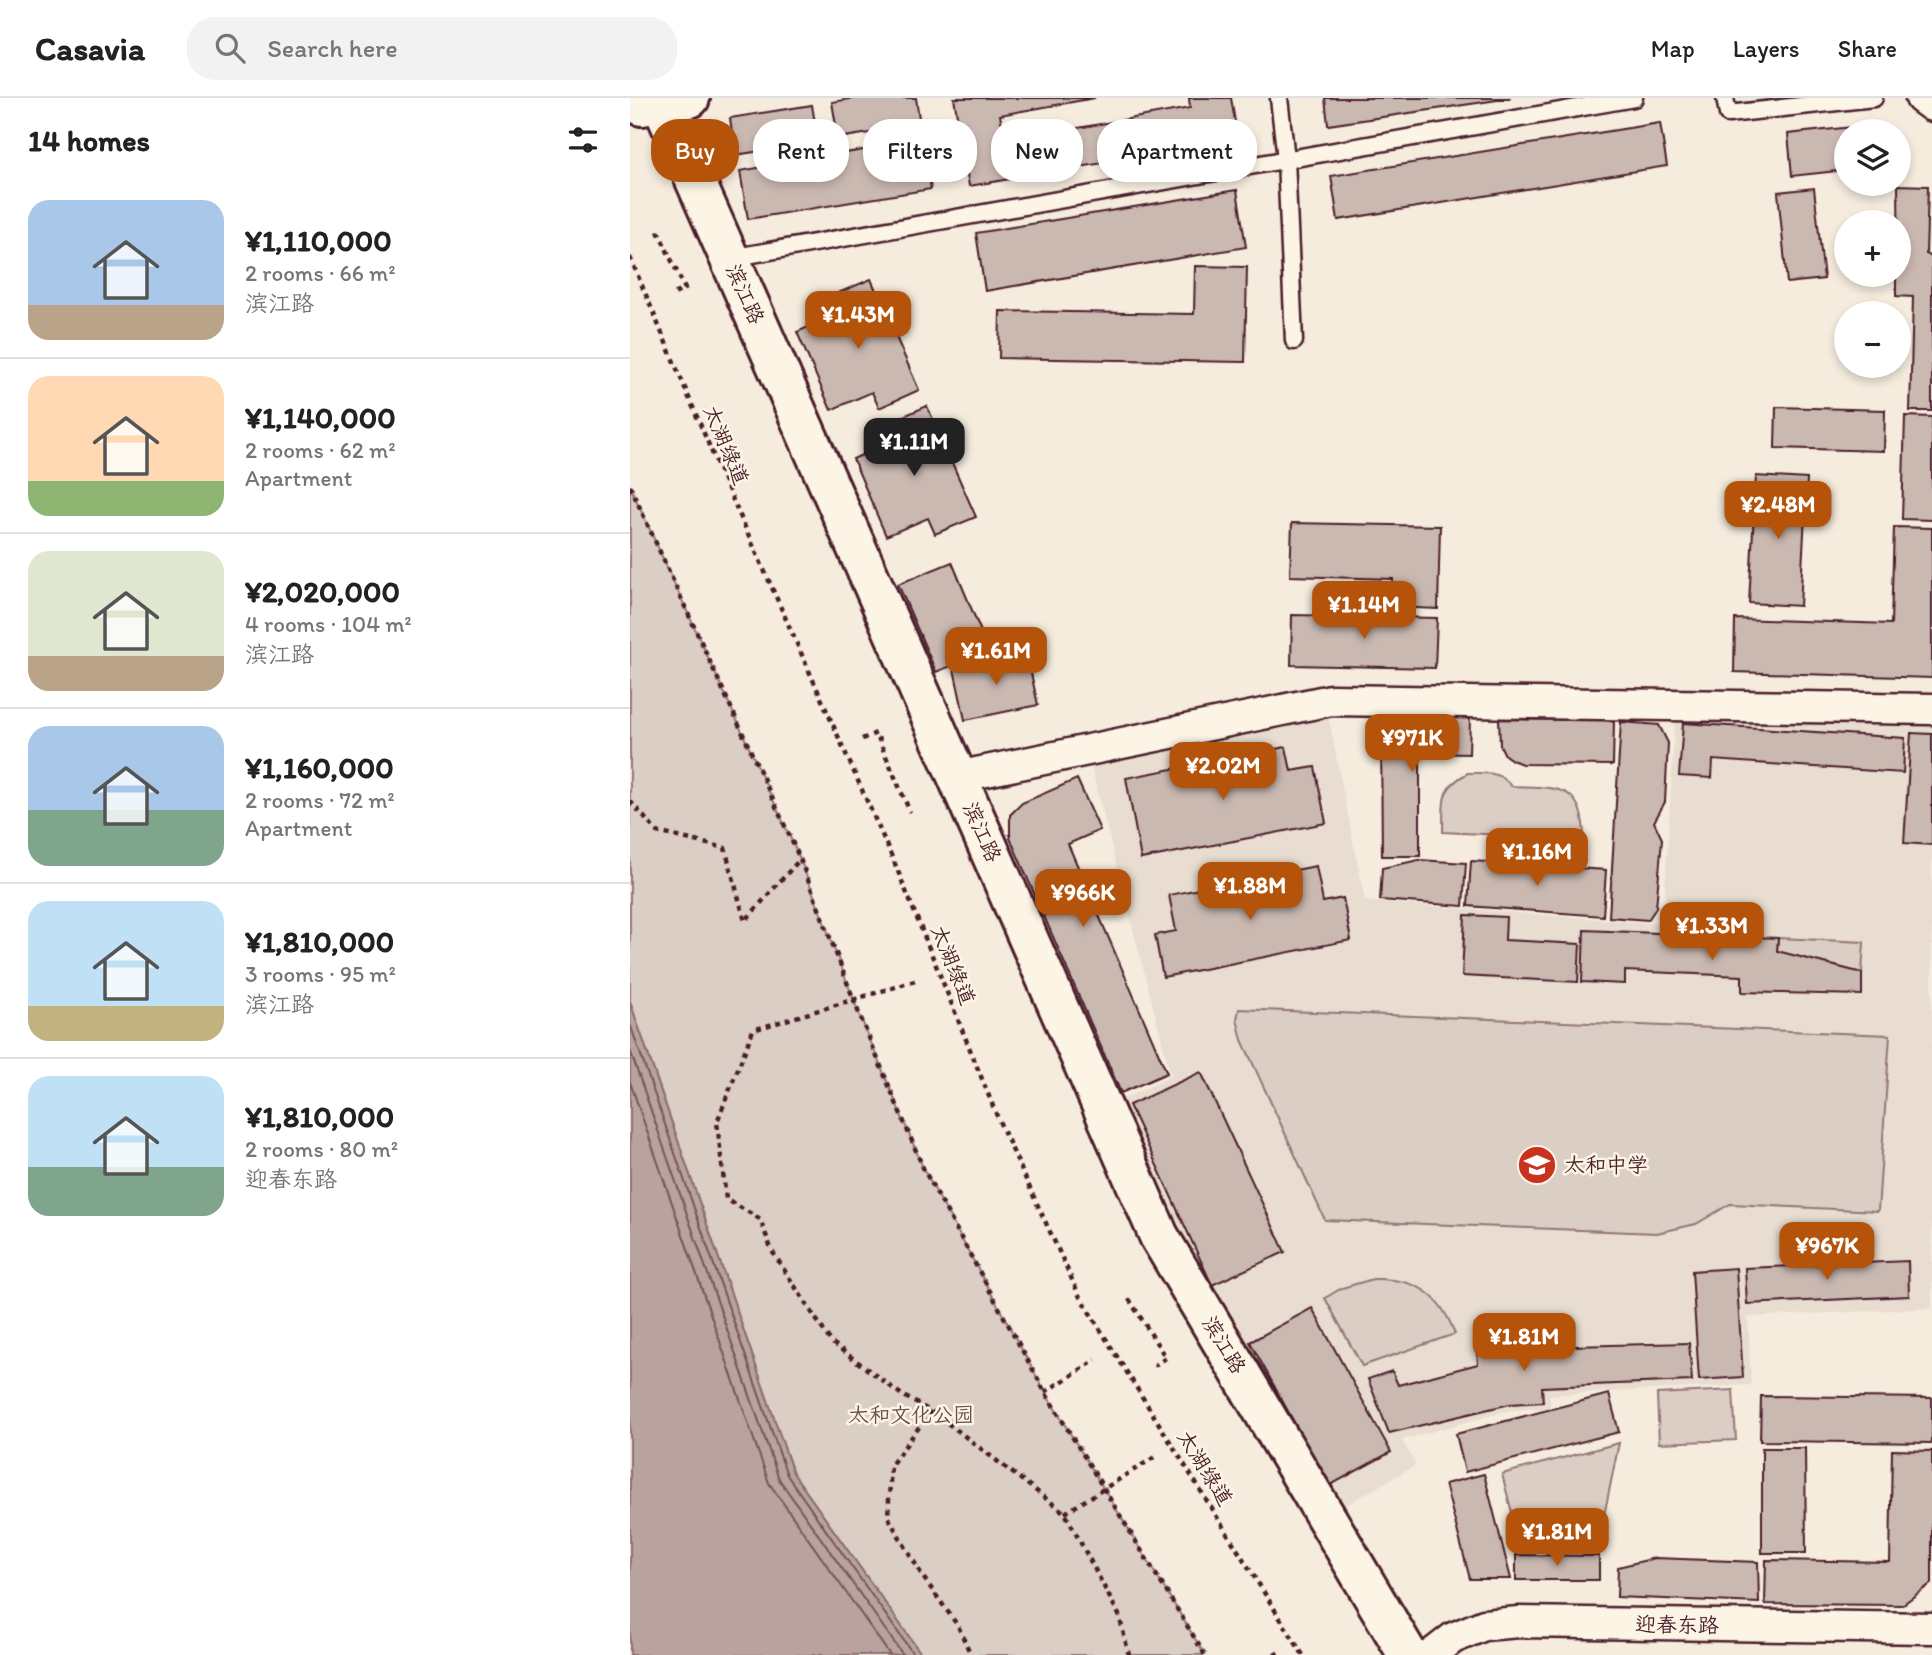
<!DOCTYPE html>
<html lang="en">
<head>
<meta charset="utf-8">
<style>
	:root { --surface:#fff; --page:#f2f2f2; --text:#222; --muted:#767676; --line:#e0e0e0; --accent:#b45309 }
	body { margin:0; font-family:Itim,"LXGW WenKai TC",sans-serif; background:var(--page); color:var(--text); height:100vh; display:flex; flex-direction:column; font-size:26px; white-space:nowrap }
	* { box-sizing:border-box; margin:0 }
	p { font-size:23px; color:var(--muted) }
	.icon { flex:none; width:38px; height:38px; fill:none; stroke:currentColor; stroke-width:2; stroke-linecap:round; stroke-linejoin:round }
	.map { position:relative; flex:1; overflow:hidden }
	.side { display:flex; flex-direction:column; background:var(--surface); width:630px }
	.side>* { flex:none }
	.banner { position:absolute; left:21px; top:21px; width:665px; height:63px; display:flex; gap:14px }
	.controls { position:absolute; left:1204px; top:21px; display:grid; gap:14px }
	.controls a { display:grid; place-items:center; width:77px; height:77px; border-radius:50%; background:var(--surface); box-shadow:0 4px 10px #0003; font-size:35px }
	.price { position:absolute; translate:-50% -60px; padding:0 16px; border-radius:14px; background:var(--accent); color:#fff; font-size:23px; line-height:46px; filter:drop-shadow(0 2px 4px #0008) }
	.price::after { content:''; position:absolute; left:50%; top:42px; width:21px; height:16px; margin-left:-10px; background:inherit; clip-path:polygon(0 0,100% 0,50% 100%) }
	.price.active { background:#222; color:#fff }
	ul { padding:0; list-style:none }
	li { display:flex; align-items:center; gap:21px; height:175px; padding:0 28px }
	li+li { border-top:2px solid var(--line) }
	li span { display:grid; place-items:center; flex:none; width:196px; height:140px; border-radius:21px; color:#555 }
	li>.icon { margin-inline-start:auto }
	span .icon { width:84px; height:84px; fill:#fffc; stroke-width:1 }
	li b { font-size:30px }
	h2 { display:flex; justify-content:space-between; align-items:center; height:84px; padding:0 28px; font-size:30px }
	.tag { padding:0 24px; border-radius:28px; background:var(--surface); box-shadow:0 4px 10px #0003; font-size:24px; line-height:63px }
	.tag.active { background:var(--accent); color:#fff }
	header { display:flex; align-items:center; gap:42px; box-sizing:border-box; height:98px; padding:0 35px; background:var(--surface); border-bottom:2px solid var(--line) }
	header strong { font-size:33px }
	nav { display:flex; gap:38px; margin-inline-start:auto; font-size:24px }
	.search { width:490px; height:63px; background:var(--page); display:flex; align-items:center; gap:18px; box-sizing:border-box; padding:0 24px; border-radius:28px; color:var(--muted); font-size:26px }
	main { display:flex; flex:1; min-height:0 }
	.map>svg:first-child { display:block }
	.built { fill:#e8ddd0 }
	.green { fill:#dbcec4; stroke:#927678; stroke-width:2 }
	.water { fill:#b8a39e; stroke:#8c6e70; stroke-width:2 }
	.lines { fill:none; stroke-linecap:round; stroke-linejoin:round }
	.shore { stroke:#765459; stroke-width:2 }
	.building { fill:#cab9b1; stroke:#4a1f2b; stroke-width:2 }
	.lane-casing { stroke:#4a1f2b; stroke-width:21 }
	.street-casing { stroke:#4a1f2b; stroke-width:35 }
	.secondary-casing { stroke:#4a1f2b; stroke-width:44 }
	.primary-casing { stroke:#4a1f2b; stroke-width:44 }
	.path { stroke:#4a1f2b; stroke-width:4.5; stroke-dasharray:5 5; stroke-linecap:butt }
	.lane { stroke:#fcf5e5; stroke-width:16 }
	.street { stroke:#fcf5e5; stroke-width:30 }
	.secondary { stroke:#fcf5e5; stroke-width:38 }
	.primary { stroke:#fcf5e5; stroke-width:38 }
	.labels { text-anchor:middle; stroke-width:5; stroke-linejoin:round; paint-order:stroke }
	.street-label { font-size:21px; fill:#4a1f2b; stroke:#fcf5e5 }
	.poi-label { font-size:21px; fill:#4a1f2b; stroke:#fcf5e5; text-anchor:start }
	.park-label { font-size:21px; fill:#6e4b51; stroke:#fcf5e5 }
</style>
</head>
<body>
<header>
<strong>Casavia</strong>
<div class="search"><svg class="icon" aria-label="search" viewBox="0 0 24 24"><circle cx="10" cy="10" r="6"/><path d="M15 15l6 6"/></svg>Search here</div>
<nav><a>Map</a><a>Layers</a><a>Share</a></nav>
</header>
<main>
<section class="side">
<h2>14 homes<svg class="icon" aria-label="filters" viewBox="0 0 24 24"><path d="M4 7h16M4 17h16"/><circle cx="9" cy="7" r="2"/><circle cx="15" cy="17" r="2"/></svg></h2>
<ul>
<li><span style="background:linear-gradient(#a9c7e8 75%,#b9a48a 0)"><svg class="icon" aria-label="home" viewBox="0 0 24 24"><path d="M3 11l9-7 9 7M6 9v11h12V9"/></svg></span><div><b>¥1,110,000</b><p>2 rooms · 66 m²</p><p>滨江路</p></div></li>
<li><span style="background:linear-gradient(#ffd9b3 75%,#8fb573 0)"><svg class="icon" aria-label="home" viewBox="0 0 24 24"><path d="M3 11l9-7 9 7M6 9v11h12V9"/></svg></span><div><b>¥1,140,000</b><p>2 rooms · 62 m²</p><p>Apartment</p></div></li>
<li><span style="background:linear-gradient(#dfe7d0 75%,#b9a48a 0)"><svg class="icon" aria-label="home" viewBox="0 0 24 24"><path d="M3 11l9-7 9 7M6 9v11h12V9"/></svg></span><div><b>¥2,020,000</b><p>4 rooms · 104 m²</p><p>滨江路</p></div></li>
<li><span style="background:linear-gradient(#a9c7e8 60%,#7fa58c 0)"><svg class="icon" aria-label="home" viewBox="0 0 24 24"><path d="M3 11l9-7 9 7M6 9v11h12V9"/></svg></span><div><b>¥1,160,000</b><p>2 rooms · 72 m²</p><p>Apartment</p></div></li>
<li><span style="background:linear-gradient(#bfe0f5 75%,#c2b280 0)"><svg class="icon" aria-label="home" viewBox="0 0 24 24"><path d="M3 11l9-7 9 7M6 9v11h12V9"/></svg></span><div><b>¥1,810,000</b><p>3 rooms · 95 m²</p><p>滨江路</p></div></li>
<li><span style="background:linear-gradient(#bfe0f5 65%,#7fa58c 0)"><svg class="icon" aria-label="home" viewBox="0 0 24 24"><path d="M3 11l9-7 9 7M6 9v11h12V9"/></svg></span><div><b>¥1,810,000</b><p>2 rooms · 80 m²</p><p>迎春东路</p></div></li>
</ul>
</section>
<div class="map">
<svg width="1302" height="1557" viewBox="0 0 1302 1557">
	<rect width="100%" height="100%" fill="#f5ecde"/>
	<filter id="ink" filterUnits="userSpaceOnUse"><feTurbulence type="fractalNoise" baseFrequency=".0143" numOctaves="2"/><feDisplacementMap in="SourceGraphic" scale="14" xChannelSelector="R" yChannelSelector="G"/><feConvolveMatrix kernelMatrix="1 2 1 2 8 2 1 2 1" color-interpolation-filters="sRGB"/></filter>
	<g filter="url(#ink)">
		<path class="built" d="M698 617 735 803 1033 826 1045 619 1302 624V1210L1118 1219 1121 1287 920 1297V1310L880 1312 772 1342 786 1367 707 1412 538 1128 485 1005 541 978 460 665Z"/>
		<g class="green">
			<path d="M0 388 170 761 230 918 294 1072 415 1294 575 1557H292L163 1375 0 904Z"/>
			<path d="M838 675C856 675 870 673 881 688 925 690 954 684 954 741L813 734C814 704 808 691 838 675Z"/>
			<path d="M1148 840 1234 844 1232 875 1147 853Z"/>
			<path d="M609 911 1260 937 1248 1113 1100 1106 1066 1126 1027 1135 695 1122 612 942 607 921Z"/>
			<path d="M743 1181C786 1180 810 1195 825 1236L732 1268 695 1200 712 1190Z"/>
			<path d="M1103 1292 1106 1342 1029 1345 1027 1296Z"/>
			<path d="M989 1345 969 1442H889L872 1376Z"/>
		</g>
		<path class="water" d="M0 904 163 1375 292 1557H0Z"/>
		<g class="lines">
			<g class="shore">
				<path d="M0 926 157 1377 284 1557"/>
				<path d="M0 952 149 1381 273 1557"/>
				<path d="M0 984 139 1385 260 1557"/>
			</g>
		</g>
		<g class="building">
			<path d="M226 0H286L290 27 208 40 202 4Z"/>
			<path d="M324 0H465L370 17 375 43 560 10 559 0H601L608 42 339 88Z"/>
			<path d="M695 0H881L698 27Z"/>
			<path d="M182 7 188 44 105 57 100 20Z"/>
			<path d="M1030 25 1037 68 708 122 701 78Z"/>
			<path d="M1250 26 1251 33H1216V72L1162 78 1158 36Z"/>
			<path d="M292 42 301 91 118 121 110 73Z"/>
			<path d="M1268 87 1298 88 1296 156 1302 159V313H1280L1283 199 1266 198V177H1269Z"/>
			<path d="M1184 90 1194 181 1157 185 1148 94Z"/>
			<path d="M607 92 616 149 355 193 346 135Z"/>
			<path d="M565 168 617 169 615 264 369 260 370 213 564 216Z"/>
			<path d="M241 181 289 292 249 310 242 294 201 312 167 234 208 216 201 198Z"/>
			<path d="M297 308 346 419 305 436 298 420 256 438 223 361 264 342 257 325Z"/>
			<path d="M1146 309 1255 312 1254 353 1145 350Z"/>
			<path d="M1275 318 1302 319V422L1272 421Z"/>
			<path d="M1126 378 1177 381 1170 508 1119 505Z"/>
			<path d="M662 425 810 428 808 511 763 509V481L660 478Z"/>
			<path d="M1264 429 1302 430V580L1104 574 1105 521 1261 526Z"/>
			<path d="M322 464 359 553 306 574 268 486Z"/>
			<path d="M662 517 807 520 805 570 661 567Z"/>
			<path d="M397 557 408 607 335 622 324 571Z"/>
			<path d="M776 619H840L839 656 790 655V758H752L751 635 758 627Z"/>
			<path d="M869 621 984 622 983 667 892 666 882 662 875 657 870 647Z"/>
			<path d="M991 624 1029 627 1038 645 1035 704 1024 724 1032 741 1026 810 1018 822 979 819Z"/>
			<path d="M1053 625 1275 640 1273 675 1083 662 1082 680 1049 678Z"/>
			<path d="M1281 635 1302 636V747L1274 745Z"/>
			<path d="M656 649 661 673 685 669 696 725 511 761 496 680Z"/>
			<path d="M447 681 470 732 438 746 537 975 491 995 380 740V717L392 705Z"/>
			<path d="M789 762 836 765 833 808 750 802 752 770Z"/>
			<path d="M841 763 976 772 973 818 838 808Z"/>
			<path d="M686 768 693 804 713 800 721 842 533 879 525 837 546 833 539 797Z"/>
			<path d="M835 817 876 819 875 842 950 846 948 884 832 878Z"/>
			<path d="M954 832 1148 840 1147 853 1232 875V897L1112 894V878L995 873V886L952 884Z"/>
			<path d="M571 974 655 1154 582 1187 499 1007Z"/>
			<path d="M1278 1163 1279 1198 1117 1206 1115 1170Z"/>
			<path d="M1106 1170 1113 1279 1069 1282 1062 1173Z"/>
			<path d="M682 1210 761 1354 699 1388 620 1244Z"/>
			<path d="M942 1224V1248L1059 1245 1062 1283 912 1289 913 1304 880 1306 759 1335 738 1281 762 1273 768 1287 848 1266 845 1227Z"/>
			<path d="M979 1296 989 1334 835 1374 826 1336Z"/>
			<path d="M1131 1298 1302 1300V1345L1130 1343Z"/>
			<path d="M1132 1350H1175L1176 1455H1132Z"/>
			<path d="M1262 1352 1302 1353V1485L1272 1507 1135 1506 1136 1462 1260 1464Z"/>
			<path d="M854 1376 881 1481H840L815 1386Z"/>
			<path d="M886 1457 969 1458V1482H886Z"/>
			<path d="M1025 1460 1128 1464 1129 1505 987 1499 988 1469Z"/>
		</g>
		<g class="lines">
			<g class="lane-casing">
				<g id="lane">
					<path d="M649 0 656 61 664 243"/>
					<path d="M1095 0 1098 16 1244 0"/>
					<path d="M100 160 1004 0"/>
				</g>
			</g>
			<g class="street-casing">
				<g id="street">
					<path d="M1291 0 1302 8"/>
					<path d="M327 679 701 602 1302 611"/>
					<path d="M801 1557 823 1540 854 1527 889 1524 1302 1530"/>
				</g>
			</g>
			<g class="secondary-casing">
				<path id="secondary" d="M12 8 60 0"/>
			</g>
			<g class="primary-casing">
				<path id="primary" d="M29 0 529 1138 778 1557"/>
			</g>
			<g class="path">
				<path d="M28 133 55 191 42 197"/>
				<path d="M0 159 86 364 265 766 369 1023 450 1199 673 1557"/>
				<path d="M0 388 170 761 230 918 294 1072 415 1294 575 1557"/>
				<path d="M232 641 246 635 280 714"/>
				<path d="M0 703 27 734 95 750 115 823 170 761"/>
				<path d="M285 883 123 932 87 1024 96 1101 130 1121 142 1153 201 1244 272 1297 307 1317 435 1415 489 1517 499 1557"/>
				<path d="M499 1201 536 1260 524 1268"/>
				<path d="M415 1294 466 1262"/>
				<path d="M301 1313 261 1367 258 1419 293 1479 328 1528 341 1557"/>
				<path d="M435 1415 528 1357"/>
				<path d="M644 1557 650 1554"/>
			</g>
			<use href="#lane" class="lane"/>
			<use href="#street" class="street"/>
			<use href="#secondary" class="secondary"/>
			<use href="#primary" class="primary"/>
		</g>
	</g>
	<defs>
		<g id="school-disc" transform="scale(2.0125)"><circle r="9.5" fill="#c8321e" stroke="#fcf5e5"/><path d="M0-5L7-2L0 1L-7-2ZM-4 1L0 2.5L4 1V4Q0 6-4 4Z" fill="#fff"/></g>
	</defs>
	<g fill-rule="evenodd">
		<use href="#school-disc" x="907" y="1067"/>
	</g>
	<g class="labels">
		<g class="street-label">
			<text transform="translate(115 196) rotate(66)" y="7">滨江路</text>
			<text transform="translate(96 347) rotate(67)" y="7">太湖绿道</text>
			<text transform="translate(352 734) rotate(66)" y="7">滨江路</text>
			<text transform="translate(323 867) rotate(68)" y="7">太湖绿道</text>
			<text transform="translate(594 1247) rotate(59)" y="7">滨江路</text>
			<text transform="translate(575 1370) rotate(58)" y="7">太湖绿道</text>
			<text transform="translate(1047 1527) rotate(1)" y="7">迎春东路</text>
		</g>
		<g class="poi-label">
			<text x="934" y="1074">太和中学</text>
		</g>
		<g class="park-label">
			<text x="281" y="1324">太和文化公园</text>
		</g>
	</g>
</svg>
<div class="controls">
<a><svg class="icon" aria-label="layers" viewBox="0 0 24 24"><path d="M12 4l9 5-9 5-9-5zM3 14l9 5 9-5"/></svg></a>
<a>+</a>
<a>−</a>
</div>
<b class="price" style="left:228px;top:253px">¥1.43M</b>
<b class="price active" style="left:284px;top:380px">¥1.11M</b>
<b class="price" style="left:1148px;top:443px">¥2.48M</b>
<b class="price" style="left:734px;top:543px">¥1.14M</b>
<b class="price" style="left:366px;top:589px">¥1.61M</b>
<b class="price" style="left:782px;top:676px">¥971K</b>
<b class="price" style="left:593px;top:704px">¥2.02M</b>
<b class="price" style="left:907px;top:790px">¥1.16M</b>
<b class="price" style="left:620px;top:824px">¥1.88M</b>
<b class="price" style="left:453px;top:831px">¥966K</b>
<b class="price" style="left:1082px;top:864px">¥1.33M</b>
<b class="price" style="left:1197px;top:1184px">¥967K</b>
<b class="price" style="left:894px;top:1275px">¥1.81M</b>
<b class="price" style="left:927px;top:1470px">¥1.81M</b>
<div class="banner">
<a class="tag active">Buy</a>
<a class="tag">Rent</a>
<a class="tag">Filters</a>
<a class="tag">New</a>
<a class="tag">Apartment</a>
</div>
</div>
</main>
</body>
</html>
